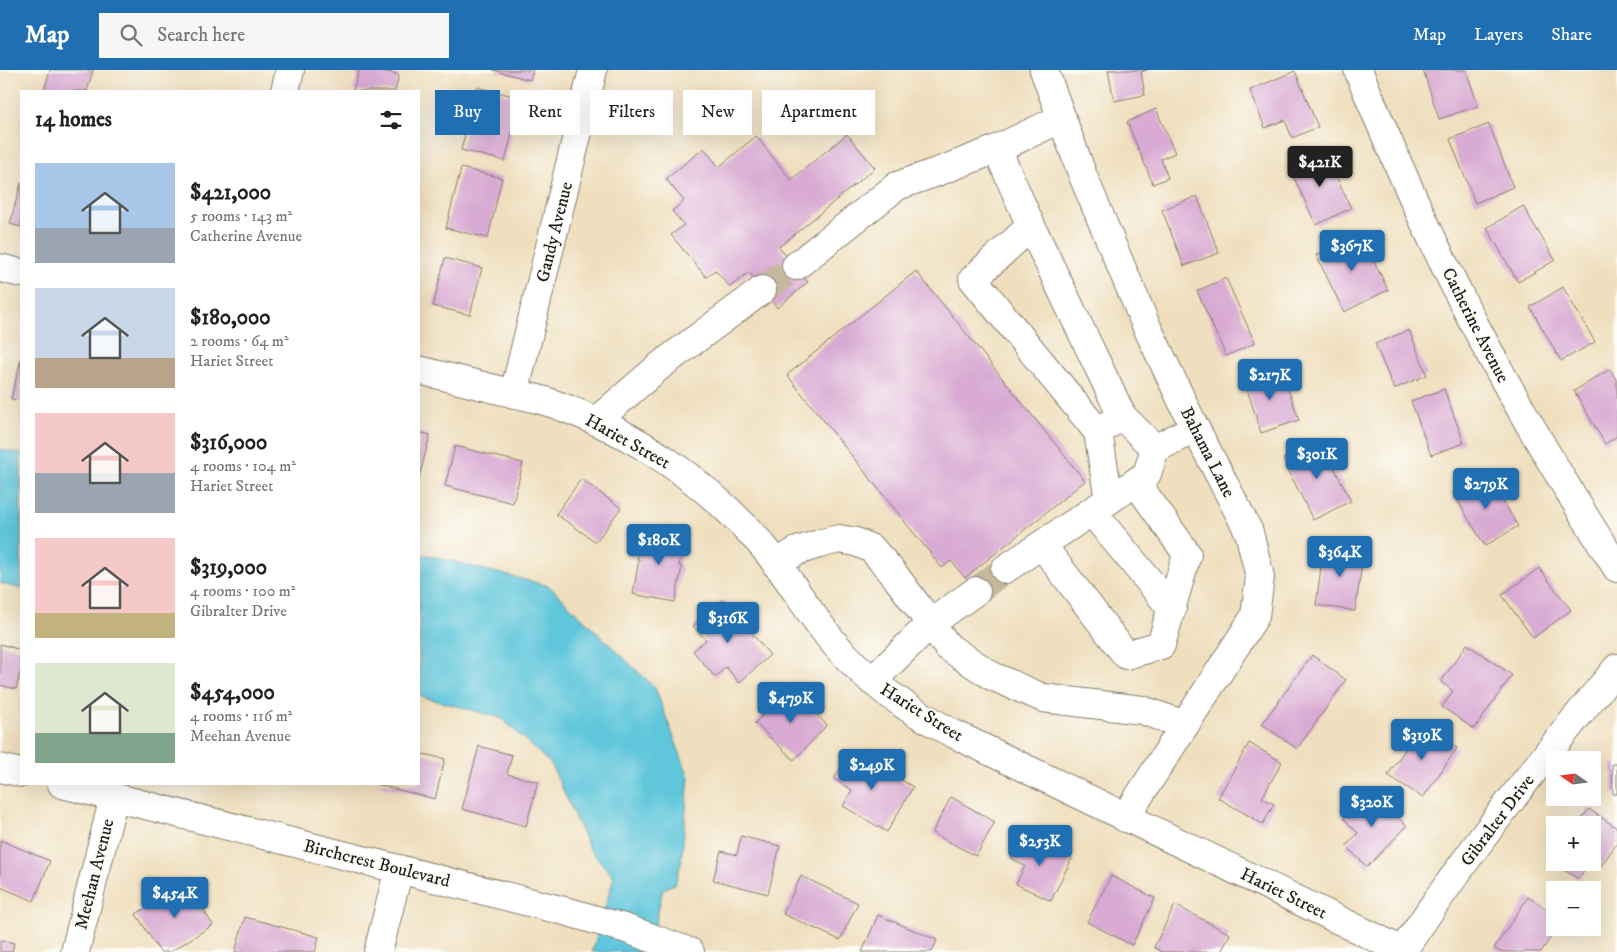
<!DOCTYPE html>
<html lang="en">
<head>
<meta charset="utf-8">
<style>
	:root { --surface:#fff; --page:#f6f6f6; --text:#222; --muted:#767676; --accent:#1f6fb2 }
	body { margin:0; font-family:"IM FELL DW Pica",serif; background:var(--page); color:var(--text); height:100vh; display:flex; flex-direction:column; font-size:19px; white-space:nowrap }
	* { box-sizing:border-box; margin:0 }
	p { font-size:16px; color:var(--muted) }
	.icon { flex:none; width:28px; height:28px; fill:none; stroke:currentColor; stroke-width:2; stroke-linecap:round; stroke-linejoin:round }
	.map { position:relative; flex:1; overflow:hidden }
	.side { position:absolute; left:20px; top:20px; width:400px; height:695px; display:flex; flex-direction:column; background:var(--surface); border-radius:0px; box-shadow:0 5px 20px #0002 }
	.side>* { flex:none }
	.banner { position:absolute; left:435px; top:20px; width:475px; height:45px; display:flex; gap:10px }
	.needle { width:32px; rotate:284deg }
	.tools { position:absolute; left:1546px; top:681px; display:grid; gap:10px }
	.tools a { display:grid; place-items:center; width:55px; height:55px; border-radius:0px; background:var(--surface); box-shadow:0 5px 20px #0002; font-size:25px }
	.price { position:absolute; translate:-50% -42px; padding:0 11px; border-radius:5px; background:var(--accent); color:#fff; font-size:16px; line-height:32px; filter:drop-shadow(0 1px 2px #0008) }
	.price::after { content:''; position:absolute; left:50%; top:30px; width:15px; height:11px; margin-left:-8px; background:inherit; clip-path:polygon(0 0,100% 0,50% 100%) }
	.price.on { background:#222; color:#fff }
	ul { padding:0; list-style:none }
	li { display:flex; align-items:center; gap:15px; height:125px; padding:0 15px }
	li span { display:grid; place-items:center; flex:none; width:140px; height:100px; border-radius:0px; color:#555 }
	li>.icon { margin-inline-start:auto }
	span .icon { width:60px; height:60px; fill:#fffc; stroke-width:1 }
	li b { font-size:21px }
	h2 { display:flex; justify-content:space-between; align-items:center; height:60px; padding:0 15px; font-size:21px }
	.tag { padding:0 18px; border-radius:0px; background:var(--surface); box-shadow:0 5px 20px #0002; font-size:18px; line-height:45px }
	.tag.on { background:var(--accent); color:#fff }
	header { display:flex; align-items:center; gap:30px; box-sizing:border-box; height:70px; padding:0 25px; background:var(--accent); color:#fff }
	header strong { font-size:24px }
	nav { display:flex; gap:28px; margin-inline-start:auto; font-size:18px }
	.search { width:350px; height:45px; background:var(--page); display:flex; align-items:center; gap:12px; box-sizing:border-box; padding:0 18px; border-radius:0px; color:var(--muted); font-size:19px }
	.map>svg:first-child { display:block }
	.water { fill:#5ec6db; stroke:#3d717c }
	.building { fill:#d9aad3 }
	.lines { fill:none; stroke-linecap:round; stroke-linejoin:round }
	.minor-tunnel { stroke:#c5b89e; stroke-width:28; stroke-dasharray:28 14; stroke-linecap:butt }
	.minor-casing { stroke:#867e6d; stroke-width:30 }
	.minor { stroke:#fff; stroke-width:28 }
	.labels { text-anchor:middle; stroke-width:4; stroke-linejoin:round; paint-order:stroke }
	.street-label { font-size:18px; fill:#1c1c1c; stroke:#fdfcf7 }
</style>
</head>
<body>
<header>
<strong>Map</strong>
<div class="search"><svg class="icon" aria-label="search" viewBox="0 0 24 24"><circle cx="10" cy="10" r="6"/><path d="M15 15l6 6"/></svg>Search here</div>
<nav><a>Map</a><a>Layers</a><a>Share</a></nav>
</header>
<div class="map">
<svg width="1617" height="882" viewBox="0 0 1617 882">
	<rect width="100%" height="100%" fill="#fdfcf7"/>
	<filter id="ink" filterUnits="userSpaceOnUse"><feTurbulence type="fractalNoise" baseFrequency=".02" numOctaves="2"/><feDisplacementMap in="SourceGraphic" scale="10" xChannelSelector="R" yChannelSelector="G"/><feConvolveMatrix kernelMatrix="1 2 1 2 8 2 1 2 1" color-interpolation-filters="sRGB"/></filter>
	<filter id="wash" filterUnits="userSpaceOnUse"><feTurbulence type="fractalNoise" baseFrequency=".0096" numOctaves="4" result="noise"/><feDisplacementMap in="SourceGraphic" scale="20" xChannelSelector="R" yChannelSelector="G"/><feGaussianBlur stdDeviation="1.12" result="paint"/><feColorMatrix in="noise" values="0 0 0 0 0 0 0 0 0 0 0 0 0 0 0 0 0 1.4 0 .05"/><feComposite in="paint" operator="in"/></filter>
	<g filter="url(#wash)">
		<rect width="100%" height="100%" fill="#efdfbe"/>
		<g class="water">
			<path d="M0 379 21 384V519L0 513Z"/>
			<path d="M419 483 549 516 655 618 689 707 681 793 675 814 663 819 649 882H592L614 807 590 780 551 694 501 648 419 626Z"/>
		</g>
		<g id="blocks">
			<g class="building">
				<path d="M50 0H93L87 21H44Z"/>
				<path d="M359 0H379L399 5 395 21H353Z"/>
				<path d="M493 0H533L530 10Z"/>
				<path d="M1108 0H1147L1141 2 1145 25 1114 31Z"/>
				<path d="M1423 0H1466L1478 36 1439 49Z"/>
				<path d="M1295 1 1318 57 1292 68 1285 50 1265 58 1250 20Z"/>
				<path d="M477 17 521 28 505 91 461 80Z"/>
				<path d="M1156 39 1175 83 1161 89 1168 108 1153 114 1127 52Z"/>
				<path d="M1489 54 1513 117 1475 133 1450 69Z"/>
				<path d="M847 64 875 98 779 177 808 212 777 238 749 202 730 217 715 200 706 207 671 165 684 155 672 141 684 131 666 109 704 78 719 97 756 66 791 110Z"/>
				<path d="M1324 80 1351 138 1316 155 1289 97Z"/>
				<path d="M461 98 502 108 488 168 446 158Z"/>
				<path d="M21 113V157L10 154Z"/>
				<path d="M1197 126 1219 183 1184 196 1162 140Z"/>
				<path d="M1523 136 1555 190 1518 212 1487 158Z"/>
				<path d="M1360 162 1388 220 1344 242 1316 185Z"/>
				<path d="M445 188 482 198 470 245 433 236Z"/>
				<path d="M916 201 1085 411 965 508 951 491 942 498 787 305Z"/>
				<path d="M1226 208 1255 273 1226 286 1197 221Z"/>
				<path d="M1563 217 1595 272 1561 291 1530 237Z"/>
				<path d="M1409 260 1427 305 1394 319 1375 274Z"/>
				<path d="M21 289V331L11 329Z"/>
				<path d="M1260 297 1265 313 1284 307 1299 350 1261 363 1242 303Z"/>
				<path d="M1610 299 1617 311V366L1605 374 1574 321Z"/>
				<path d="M1444 319 1464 373 1431 385 1411 331Z"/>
				<path d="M419 362 430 365 419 408Z"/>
				<path d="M1320 370 1351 431 1313 450 1283 389Z"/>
				<path d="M455 376 523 393 513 433 445 416Z"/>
				<path d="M1486 403 1518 456 1485 476 1453 423Z"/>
				<path d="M581 409 621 438 596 472 556 444Z"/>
				<path d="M642 459 684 468 679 496H682L675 532 633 524 639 489H637Z"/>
				<path d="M1324 475 1364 481 1355 541 1316 535Z"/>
				<path d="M1539 498 1571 540 1533 568 1502 525Z"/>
				<path d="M723 530 770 585 739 613 726 597 715 607 693 581 706 570 693 556Z"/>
				<path d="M0 574 21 580V600L16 619 0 615Z"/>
				<path d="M1467 574 1512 605 1474 659 1442 637 1453 621 1441 612Z"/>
				<path d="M1312 585 1346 610 1297 679 1262 654Z"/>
				<path d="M789 618 827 655 794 690 755 653Z"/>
				<path d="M1422 654 1457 678 1423 728 1388 705Z"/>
				<path d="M1249 673 1282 692 1262 728 1274 734 1263 754 1218 728Z"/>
				<path d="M479 676 512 685 507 704 538 712 526 756 462 739Z"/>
				<path d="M851 680 913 717 887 762 843 736 852 720 834 709Z"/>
				<path d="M419 683 445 689 435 729 375 714H419Z"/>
				<path d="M1612 694H1617V724H1613Z"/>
				<path d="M1370 720 1407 756 1367 797 1346 776 1358 763 1343 748Z"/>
				<path d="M951 727 995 752 976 786 932 763Z"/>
				<path d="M1589 739 1617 758V773L1599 799 1590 793 1578 809 1552 791 1555 787V792H1592V755H1577Z"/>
				<path d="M1023 764 1072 788 1051 831 1016 814 1025 796 1011 788Z"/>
				<path d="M741 766 780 776 768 824 713 810 721 781 737 785Z"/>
				<path d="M0 770 50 791 34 831 0 817Z"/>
				<path d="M801 806 858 833 840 870 783 844Z"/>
				<path d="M1111 806 1155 828 1132 875 1087 852Z"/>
				<path d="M186 813 213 855 170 882H160L136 844Z"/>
				<path d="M1528 827 1555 845V858H1557L1541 882H1500L1494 878Z"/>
				<path d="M1175 835 1230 864 1221 882H1162L1154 877Z"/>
				<path d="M878 845 937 870 932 882H862Z"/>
				<path d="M245 847 319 867 315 882H235Z"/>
				<path d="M0 870 14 873 12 882H0Z"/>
			</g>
		</g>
	</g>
	<g filter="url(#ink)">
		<use href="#blocks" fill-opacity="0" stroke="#867e6d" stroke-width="1"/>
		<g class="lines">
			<g class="minor-tunnel">
				<path d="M762 220 796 196"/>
				<path d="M976 521 1005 499"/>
			</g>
			<g class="minor-casing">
				<g id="minor">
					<path d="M1044 0 1083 106 1145 253 1190 348 1249 462 1260 507 1255 546 1125 748"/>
					<path d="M1358 0C1382 58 1407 116 1434 173 1487 286 1550 393 1617 498"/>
					<path d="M285 21 290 0"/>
					<path d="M1062 48 997 79 1031 156 1122 346 1155 379"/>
					<path d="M1031 156 973 209 1098 362"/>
					<path d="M796 196 897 116 937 102 997 79"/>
					<path d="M0 198 21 203"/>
					<path d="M419 300C447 307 475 314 503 321 520 325 538 328 554 334 634 362 705 411 761 474 790 507 810 547 840 580 859 600 880 619 903 634 917 644 933 652 948 661L1403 881"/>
					<path d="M514 324 593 0"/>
					<path d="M596 351 661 295 762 220"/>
					<path d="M1109 430 1098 362 1114 351"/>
					<path d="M1092 442 1172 539"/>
					<path d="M1042 475 1126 585 1161 575 1187 484 1136 412"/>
					<path d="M776 494 797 481 822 473 839 469 856 472 872 479 893 503 948 577 992 606 1043 628 1142 640 1185 655"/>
					<path d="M1005 499 1136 412 1147 404 1155 379 1195 358"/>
					<path d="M872 611 931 553 976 521"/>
					<path d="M0 698 21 703"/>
					<path d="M62 714 572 843 627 859 690 882"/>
					<path d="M75 882 114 727"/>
					<path d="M378 882 399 799"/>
					<path d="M1402 882C1467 783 1541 689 1617 598"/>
				</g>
			</g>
			<use href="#minor" class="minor"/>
		</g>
	</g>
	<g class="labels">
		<g class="street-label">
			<text transform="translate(554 162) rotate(-76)" y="6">Gandy Avenue</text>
			<text transform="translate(1476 255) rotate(63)" y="6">Catherine Avenue</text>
			<text transform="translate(628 371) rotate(29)" y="6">Hariet Street</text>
			<text transform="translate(1208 382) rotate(63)" y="6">Bahama Lane</text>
			<text transform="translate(922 642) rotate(32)" y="6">Hariet Street</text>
			<text transform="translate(1497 750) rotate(-53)" y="6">Gibralter Drive</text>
			<text transform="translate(377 793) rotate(14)" y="6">Birchcrest Boulevard</text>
			<text transform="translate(94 804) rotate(-76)" y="6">Meehan Avenue</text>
			<text transform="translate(1284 823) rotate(26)" y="6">Hariet Street</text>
		</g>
	</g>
</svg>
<div class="tools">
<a><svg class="needle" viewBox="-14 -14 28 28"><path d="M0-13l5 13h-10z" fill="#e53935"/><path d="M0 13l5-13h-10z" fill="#767676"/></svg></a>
<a>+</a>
<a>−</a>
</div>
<b class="price on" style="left:1320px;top:118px">$421K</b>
<b class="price" style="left:1352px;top:202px">$367K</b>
<b class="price" style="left:1270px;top:331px">$217K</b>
<b class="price" style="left:1317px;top:410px">$301K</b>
<b class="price" style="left:1486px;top:440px">$279K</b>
<b class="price" style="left:659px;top:496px">$180K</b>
<b class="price" style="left:1340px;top:508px">$364K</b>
<b class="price" style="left:728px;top:574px">$316K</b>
<b class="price" style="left:791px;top:654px">$479K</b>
<b class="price" style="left:1422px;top:691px">$319K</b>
<b class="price" style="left:872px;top:721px">$249K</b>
<b class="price" style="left:1372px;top:758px">$320K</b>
<b class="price" style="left:1040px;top:797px">$253K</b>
<b class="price" style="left:175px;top:849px">$454K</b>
<div class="banner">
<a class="tag on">Buy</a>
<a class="tag">Rent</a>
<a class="tag">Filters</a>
<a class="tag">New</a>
<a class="tag">Apartment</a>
</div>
<section class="side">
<h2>14 homes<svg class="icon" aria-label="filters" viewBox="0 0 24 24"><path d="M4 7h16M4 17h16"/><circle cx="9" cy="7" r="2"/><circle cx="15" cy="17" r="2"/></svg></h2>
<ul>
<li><span style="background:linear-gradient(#a9c7e8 65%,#9aa5b1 0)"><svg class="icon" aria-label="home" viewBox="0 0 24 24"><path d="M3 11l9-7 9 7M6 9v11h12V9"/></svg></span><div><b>$421,000</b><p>5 rooms · 143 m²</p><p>Catherine Avenue</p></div></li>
<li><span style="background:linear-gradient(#c9d6e8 70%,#b9a48a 0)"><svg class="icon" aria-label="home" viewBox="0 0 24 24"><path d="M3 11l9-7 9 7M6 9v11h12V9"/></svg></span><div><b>$180,000</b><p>2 rooms · 64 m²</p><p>Hariet Street</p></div></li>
<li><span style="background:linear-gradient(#f6c9c9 60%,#9aa5b1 0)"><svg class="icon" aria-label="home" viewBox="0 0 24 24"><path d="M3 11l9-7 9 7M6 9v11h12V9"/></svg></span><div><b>$316,000</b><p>4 rooms · 104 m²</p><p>Hariet Street</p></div></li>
<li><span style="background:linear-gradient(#f6c9c9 75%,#c2b280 0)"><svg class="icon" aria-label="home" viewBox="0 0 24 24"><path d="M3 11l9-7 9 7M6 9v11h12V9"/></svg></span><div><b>$319,000</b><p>4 rooms · 100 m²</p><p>Gibralter Drive</p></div></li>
<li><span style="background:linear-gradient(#dfe7d0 70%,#7fa58c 0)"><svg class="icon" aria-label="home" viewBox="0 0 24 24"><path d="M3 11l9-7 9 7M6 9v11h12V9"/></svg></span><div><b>$454,000</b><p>4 rooms · 116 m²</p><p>Meehan Avenue</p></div></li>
</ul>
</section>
</div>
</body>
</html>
